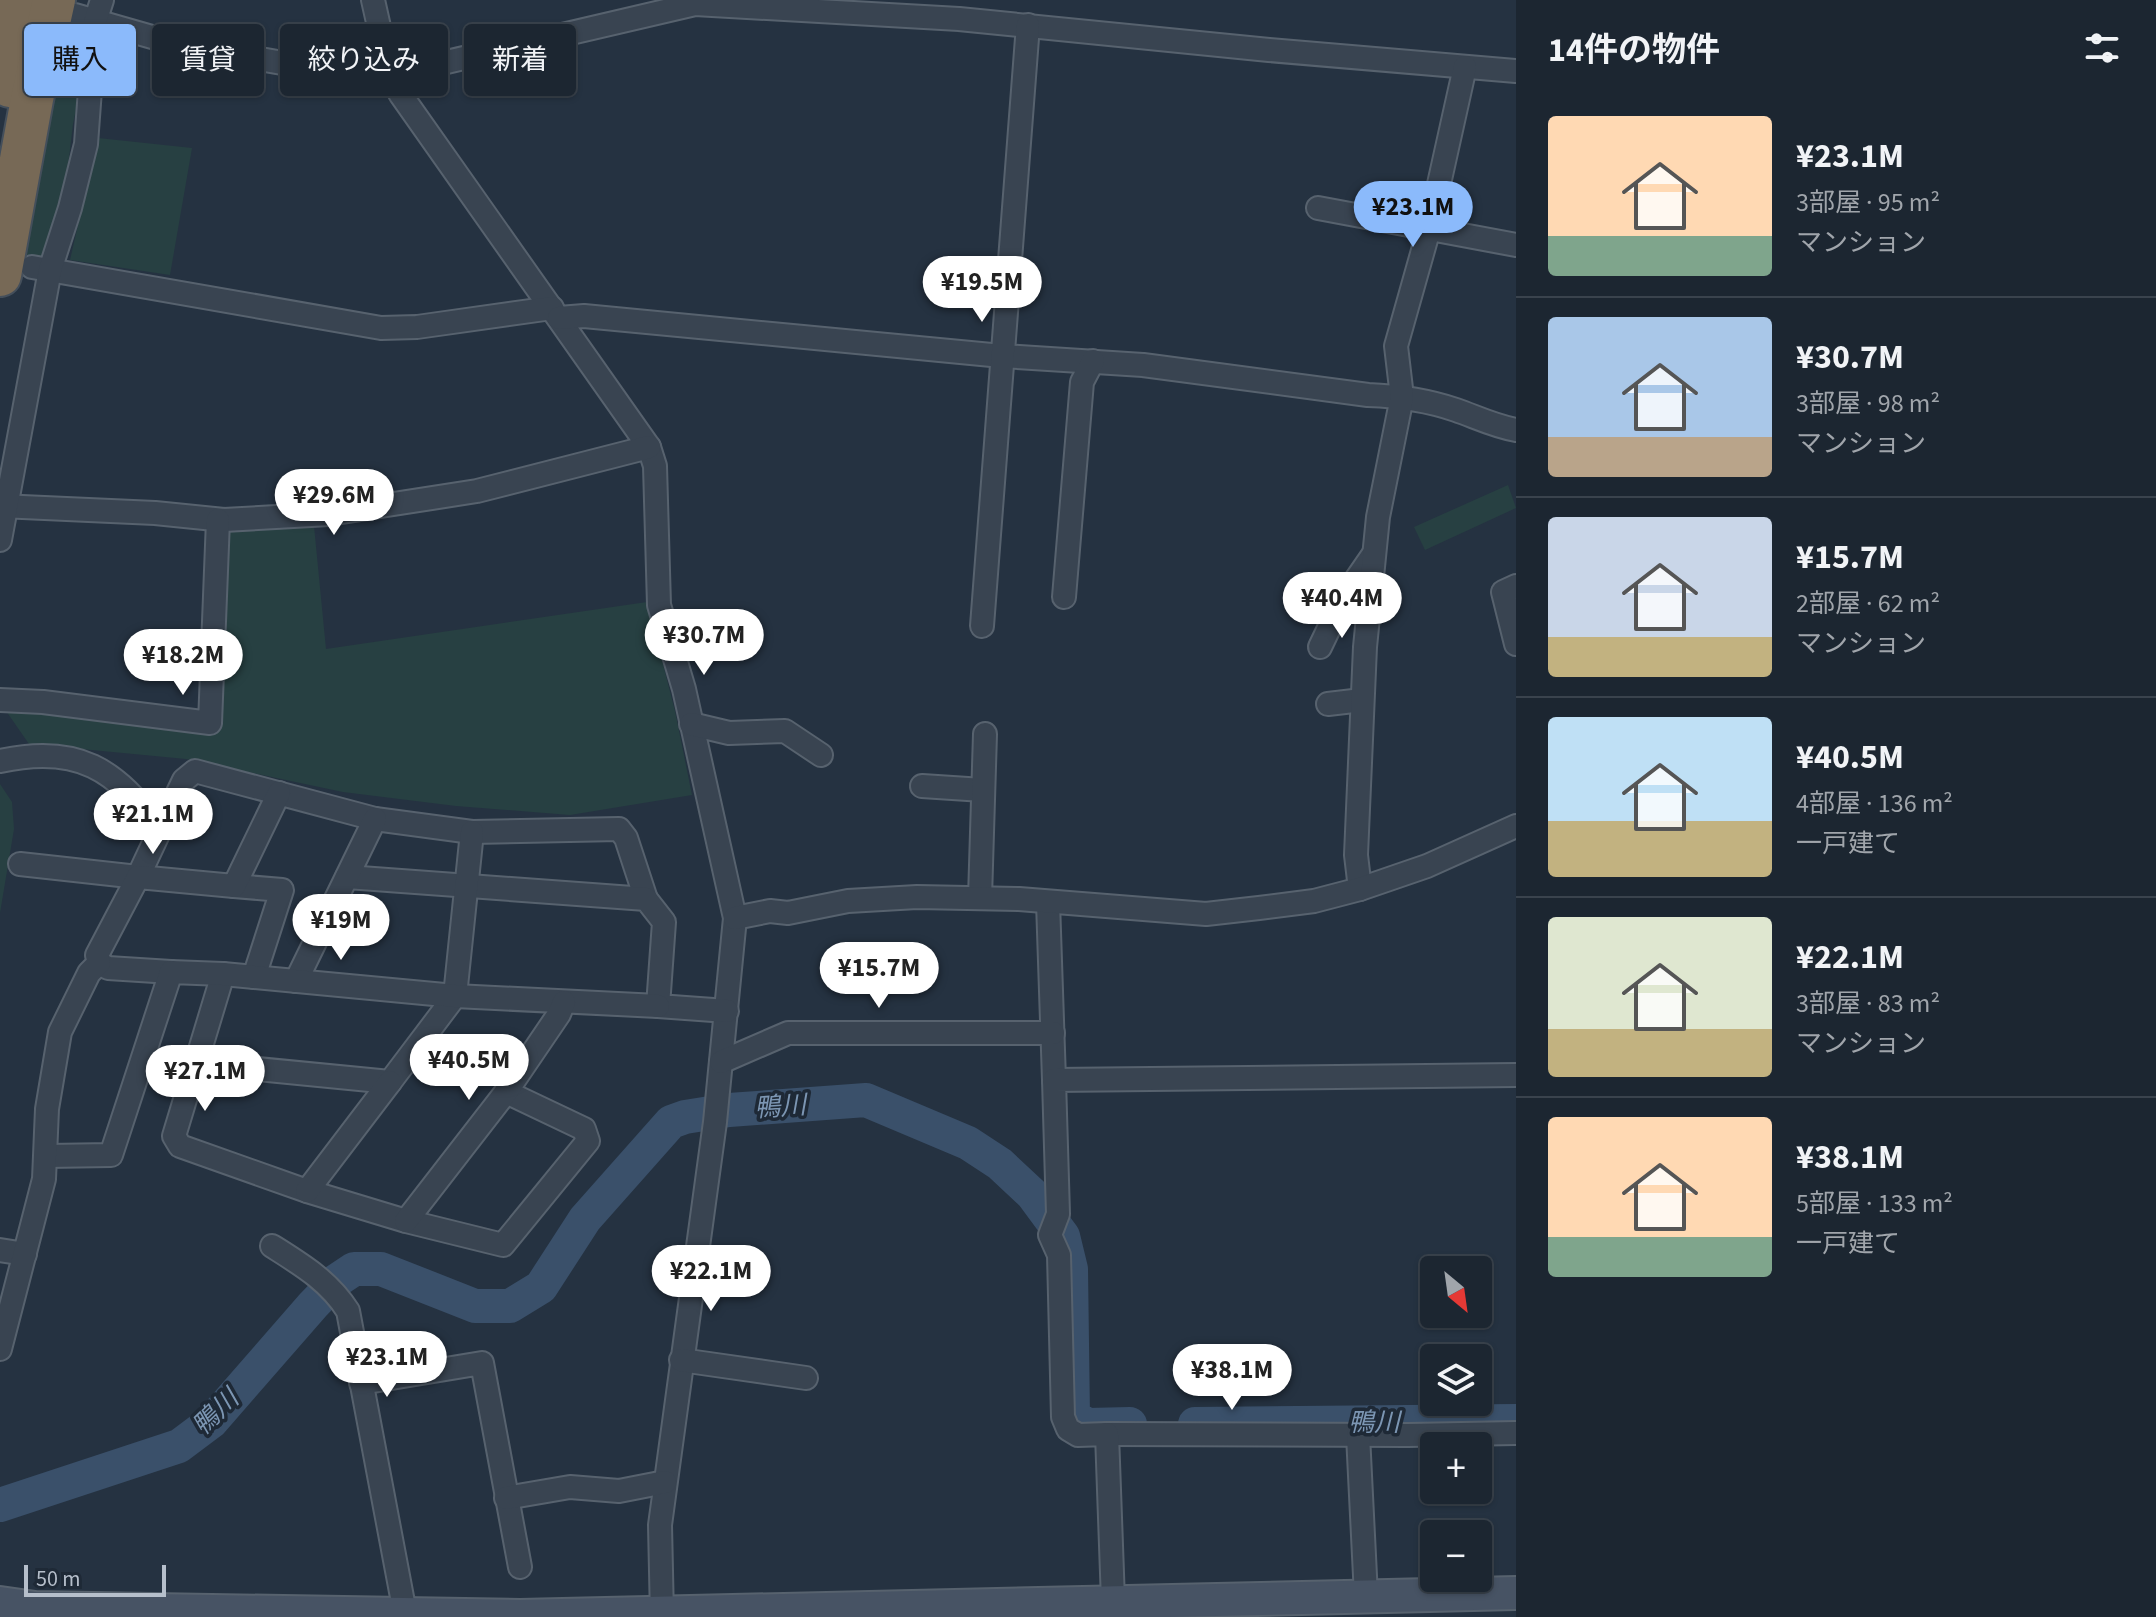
<!DOCTYPE html>
<html lang="ja">
<head>
<meta charset="utf-8">
<style>
	:root { --surface:#1c2631; --page:#29323d; --text:#f1f3f6; --muted:#a0a5ab; --line:#3a434d; --accent:#8bbafb }
	body { margin:0; font-family:"Source Sans 3","Noto Sans JP",sans-serif; background:var(--page); color:var(--text); height:100vh; display:flex; flex-direction:column; font-size:30px; white-space:nowrap }
	* { box-sizing:border-box; margin:0 }
	p { font-size:26px; color:var(--muted) }
	.icon { flex:none; width:44px; height:44px; fill:none; stroke:currentColor; stroke-width:2; stroke-linecap:round; stroke-linejoin:round }
	.map { position:relative; flex:1; overflow:hidden }
	.sheet { display:flex; flex-direction:column; background:var(--surface); width:640px }
	.sheet>* { flex:none }
	.guide { position:absolute; left:24px; top:24px; width:760px; height:72px; display:flex; gap:16px }
	.needle { width:52px; rotate:151deg }
	.buttons { position:absolute; left:1420px; top:1256px; display:grid; gap:16px }
	.buttons a { display:grid; place-items:center; width:72px; height:72px; border-radius:8px; background:var(--surface); box-shadow:0 2px 6px #0004,0 0 0 2px var(--line); font-size:40px }
	.scale { position:absolute; left:24px; bottom:20px; width:142px; box-sizing:border-box; padding-left:8px; border:4px solid #b6bfcb; border-top:0; font-size:22px; line-height:28px; white-space:nowrap; color:#b6bfcb; -webkit-text-stroke:6px #1e2936; paint-order:stroke }
	.price { position:absolute; translate:-50% -68px; padding:0 18px; border-radius:28px; background:#fff; color:#222; font-size:26px; line-height:52px; filter:drop-shadow(0 2px 4px #0008) }
	.price::after { content:''; position:absolute; left:50%; top:48px; width:24px; height:18px; margin-left:-12px; background:inherit; clip-path:polygon(0 0,100% 0,50% 100%) }
	.price.active { background:var(--accent); color:#111 }
	ul { padding:0; list-style:none }
	li { display:flex; align-items:center; gap:24px; height:200px; padding:0 32px }
	li+li { border-top:2px solid var(--line) }
	li span { display:grid; place-items:center; flex:none; width:224px; height:160px; border-radius:8px; color:#555 }
	li>.icon { margin-inline-start:auto }
	span .icon { width:96px; height:96px; fill:#fffc; stroke-width:1 }
	li b { font-size:34px }
	h2 { display:flex; justify-content:space-between; align-items:center; height:96px; padding:0 32px; font-size:34px }
	.chip { padding:0 28px; border-radius:8px; background:var(--surface); box-shadow:0 2px 6px #0004,0 0 0 2px var(--line); font-size:28px; line-height:72px }
	.chip.active { background:var(--accent); color:#111 }
	main { display:flex; flex:1; min-height:0 }
	.map>svg:first-child { display:block }
	.green { fill:#274042 }
	.lines { fill:none; stroke-linecap:round; stroke-linejoin:round }
	.river { stroke:#3a506a; stroke-width:34 }
	.minor-casing { stroke:#57626e; stroke-width:26 }
	.secondary-casing { stroke:#57626e; stroke-width:36 }
	.motorway-casing { stroke:#444f5b; stroke-width:46 }
	.minor { stroke:#394451; stroke-width:22 }
	.secondary { stroke:#475364; stroke-width:32 }
	.motorway { stroke:#776956; stroke-width:42 }
	.labels { text-anchor:middle; stroke-width:7; stroke-linejoin:round; paint-order:stroke }
	.water-label { font-size:26px; font-style:italic; fill:#7c96b3; stroke:#1e2936 }
</style>
</head>
<body>
<main>
<div class="map">
<svg width="1516" height="1617" viewBox="0 0 1516 1617">
	<rect width="100%" height="100%" fill="#253241"/>
	<g class="green">
		<path d="M66 26 75 27 89 48 73 124 67 175 46 258 19 255Z"/>
		<path d="M98 138 192 148 170 275 70 260Z"/>
		<path d="M1508 485 1516 508 1425 550 1414 527Z"/>
		<path d="M314 526 326 649 647 602 675 711 692 795 570 815 456 806 343 792 186 759 29 744 4 708 216 729 226 532Z"/>
		<path d="M0 784 12 802 14 829 0 913Z"/>
	</g>
	<g class="lines">
		<g class="river">
			<path d="M1195 1424 1516 1421"/>
			<path d="M0 1505 179 1446 211 1422 313 1305 336 1281 354 1269H381L475 1306H510L541 1287 585 1219 671 1122 685 1117 729 1110 866 1100 968 1143 1000 1164 1032 1194 1063 1236 1071 1269 1073 1417 1088 1425 1130 1424"/>
		</g>
		<g class="minor-casing">
			<g id="minor">
				<path d="M373 0 390 76 401 95 649 447 655 466 659 605 684 689 735 918 715 1122 660 1525 662 1617"/>
				<path d="M75 15 180 45 374 79 695 4 959 19 1269 50 1516 71"/>
				<path d="M1318 208 1516 245"/>
				<path d="M32 267 381 328 417 327 552 308"/>
				<path d="M559 318 584 316 1002 356 1143 365 1368 395C1397 396 1427 400 1456 410 1476 417 1494 426 1516 430"/>
				<path d="M0 506 155 513 224 520 329 514 477 491 649 447"/>
				<path d="M0 540 50 270 70 208 86 144 95 22 102 0"/>
				<path d="M1516 586 1503 592 1516 644"/>
				<path d="M1064 597 1082 382 1093 361"/>
				<path d="M982 626 1028 25"/>
				<path d="M1320 647 1344 597 1373 555"/>
				<path d="M673 652 730 638 739 643"/>
				<path d="M0 700 43 702 210 723 218 520"/>
				<path d="M1328 704 1362 700"/>
				<path d="M691 724 729 733 785 731 821 755"/>
				<path d="M0 761C78 744 116 769 160 830L138 877 20 864"/>
				<path d="M922 786 983 790"/>
				<path d="M160 830 184 780 195 771 375 819 472 832 619 829 626 838 646 899"/>
				<path d="M347 877 646 899 664 922 658 1006 727 1011"/>
				<path d="M234 886 282 890 254 977"/>
				<path d="M1360 889 1356 855 1365 647 1378 517 1402 397 1396 346 1429 229 1465 67"/>
				<path d="M980 898 985 734"/>
				<path d="M1048 902 1054 1080"/>
				<path d="M735 918 770 911 788 913 848 901 917 897 1019 899 1206 914 1259 908 1314 901 1360 889 1427 866 1516 826"/>
				<path d="M99 963 108 968 171 972"/>
				<path d="M223 974 174 1136 180 1146 307 1191 406 1221 503 1245 588 1141 584 1129 506 1092"/>
				<path d="M296 981 375 819"/>
				<path d="M721 1062 788 1033H1053"/>
				<path d="M196 1063 390 1082 455 996 472 832"/>
				<path d="M47 1156 111 1155 171 972 223 974 455 996 658 1006"/>
				<path d="M307 1191 390 1082"/>
				<path d="M406 1221 506 1092 559 1014 564 1002"/>
				<path d="M272 1246C302 1265 329 1281 348 1311L405 1613"/>
				<path d="M0 1250 25 1254"/>
				<path d="M0 1349 44 1179 47 1109 60 1032 89 973 99 963 97 955 138 877 234 886 279 793"/>
				<path d="M681 1360 806 1378"/>
				<path d="M361 1383 482 1363 520 1567"/>
				<path d="M1107 1434 1408 1435 1516 1433"/>
				<path d="M1358 1435 1366 1596"/>
				<path d="M506 1498 570 1487 619 1491 665 1482"/>
				<path d="M1113 1601 1107 1434 1078 1435 1068 1429 1063 1417 1059 1255 1050 1235 1058 1214 1054 1080 1516 1075"/>
			</g>
		</g>
		<g class="secondary-casing">
			<path id="secondary" d="M0 1603 35 1608 520 1616 1516 1593"/>
		</g>
		<g class="motorway-casing">
			<g id="motorway">
				<path d="M10 86 21 0"/>
				<path d="M0 275 32 99 54 0"/>
			</g>
		</g>
		<use href="#minor" class="minor"/>
		<use href="#secondary" class="secondary"/>
		<use href="#motorway" class="motorway"/>
	</g>
	<g class="labels">
		<g class="water-label">
			<text transform="translate(780 1106) rotate(-4)" y="9">鴨川</text>
			<text transform="translate(215 1412) rotate(-44)" y="9">鴨川</text>
			<text x="1374" y="1431">鴨川</text>
		</g>
	</g>
</svg>
<div class="buttons">
<a><svg class="needle" viewBox="-14 -14 28 28"><path d="M0-13l5 13h-10z" fill="#e53935"/><path d="M0 13l5-13h-10z" fill="#a0a5ab"/></svg></a>
<a><svg class="icon" aria-label="layers" viewBox="0 0 24 24"><path d="M12 4l9 5-9 5-9-5zM3 14l9 5 9-5"/></svg></a>
<a>+</a>
<a>−</a>
</div>
<div class="scale">50 m</div>
<b class="price active" style="left:1413px;top:249px">¥23.1M</b>
<b class="price" style="left:982px;top:324px">¥19.5M</b>
<b class="price" style="left:334px;top:537px">¥29.6M</b>
<b class="price" style="left:1342px;top:640px">¥40.4M</b>
<b class="price" style="left:704px;top:677px">¥30.7M</b>
<b class="price" style="left:183px;top:697px">¥18.2M</b>
<b class="price" style="left:153px;top:856px">¥21.1M</b>
<b class="price" style="left:341px;top:962px">¥19M</b>
<b class="price" style="left:879px;top:1010px">¥15.7M</b>
<b class="price" style="left:469px;top:1102px">¥40.5M</b>
<b class="price" style="left:205px;top:1113px">¥27.1M</b>
<b class="price" style="left:711px;top:1313px">¥22.1M</b>
<b class="price" style="left:387px;top:1399px">¥23.1M</b>
<b class="price" style="left:1232px;top:1412px">¥38.1M</b>
<div class="guide">
<a class="chip active">購入</a>
<a class="chip">賃貸</a>
<a class="chip">絞り込み</a>
<a class="chip">新着</a>
</div>
</div>
<section class="sheet">
<h2>14件の物件<svg class="icon" aria-label="filters" viewBox="0 0 24 24"><path d="M4 7h16M4 17h16"/><circle cx="9" cy="7" r="2"/><circle cx="15" cy="17" r="2"/></svg></h2>
<ul>
<li><span style="background:linear-gradient(#ffd9b3 75%,#7fa58c 0)"><svg class="icon" aria-label="home" viewBox="0 0 24 24"><path d="M3 11l9-7 9 7M6 9v11h12V9"/></svg></span><div><b>¥23.1M</b><p>3部屋 · 95 m²</p><p>マンション</p></div></li>
<li><span style="background:linear-gradient(#a9c7e8 75%,#b9a48a 0)"><svg class="icon" aria-label="home" viewBox="0 0 24 24"><path d="M3 11l9-7 9 7M6 9v11h12V9"/></svg></span><div><b>¥30.7M</b><p>3部屋 · 98 m²</p><p>マンション</p></div></li>
<li><span style="background:linear-gradient(#c9d6e8 75%,#c2b280 0)"><svg class="icon" aria-label="home" viewBox="0 0 24 24"><path d="M3 11l9-7 9 7M6 9v11h12V9"/></svg></span><div><b>¥15.7M</b><p>2部屋 · 62 m²</p><p>マンション</p></div></li>
<li><span style="background:linear-gradient(#bfe0f5 65%,#c2b280 0)"><svg class="icon" aria-label="home" viewBox="0 0 24 24"><path d="M3 11l9-7 9 7M6 9v11h12V9"/></svg></span><div><b>¥40.5M</b><p>4部屋 · 136 m²</p><p>一戸建て</p></div></li>
<li><span style="background:linear-gradient(#dfe7d0 70%,#c2b280 0)"><svg class="icon" aria-label="home" viewBox="0 0 24 24"><path d="M3 11l9-7 9 7M6 9v11h12V9"/></svg></span><div><b>¥22.1M</b><p>3部屋 · 83 m²</p><p>マンション</p></div></li>
<li><span style="background:linear-gradient(#ffd9b3 75%,#7fa58c 0)"><svg class="icon" aria-label="home" viewBox="0 0 24 24"><path d="M3 11l9-7 9 7M6 9v11h12V9"/></svg></span><div><b>¥38.1M</b><p>5部屋 · 133 m²</p><p>一戸建て</p></div></li>
</ul>
</section>
</main>
</body>
</html>
